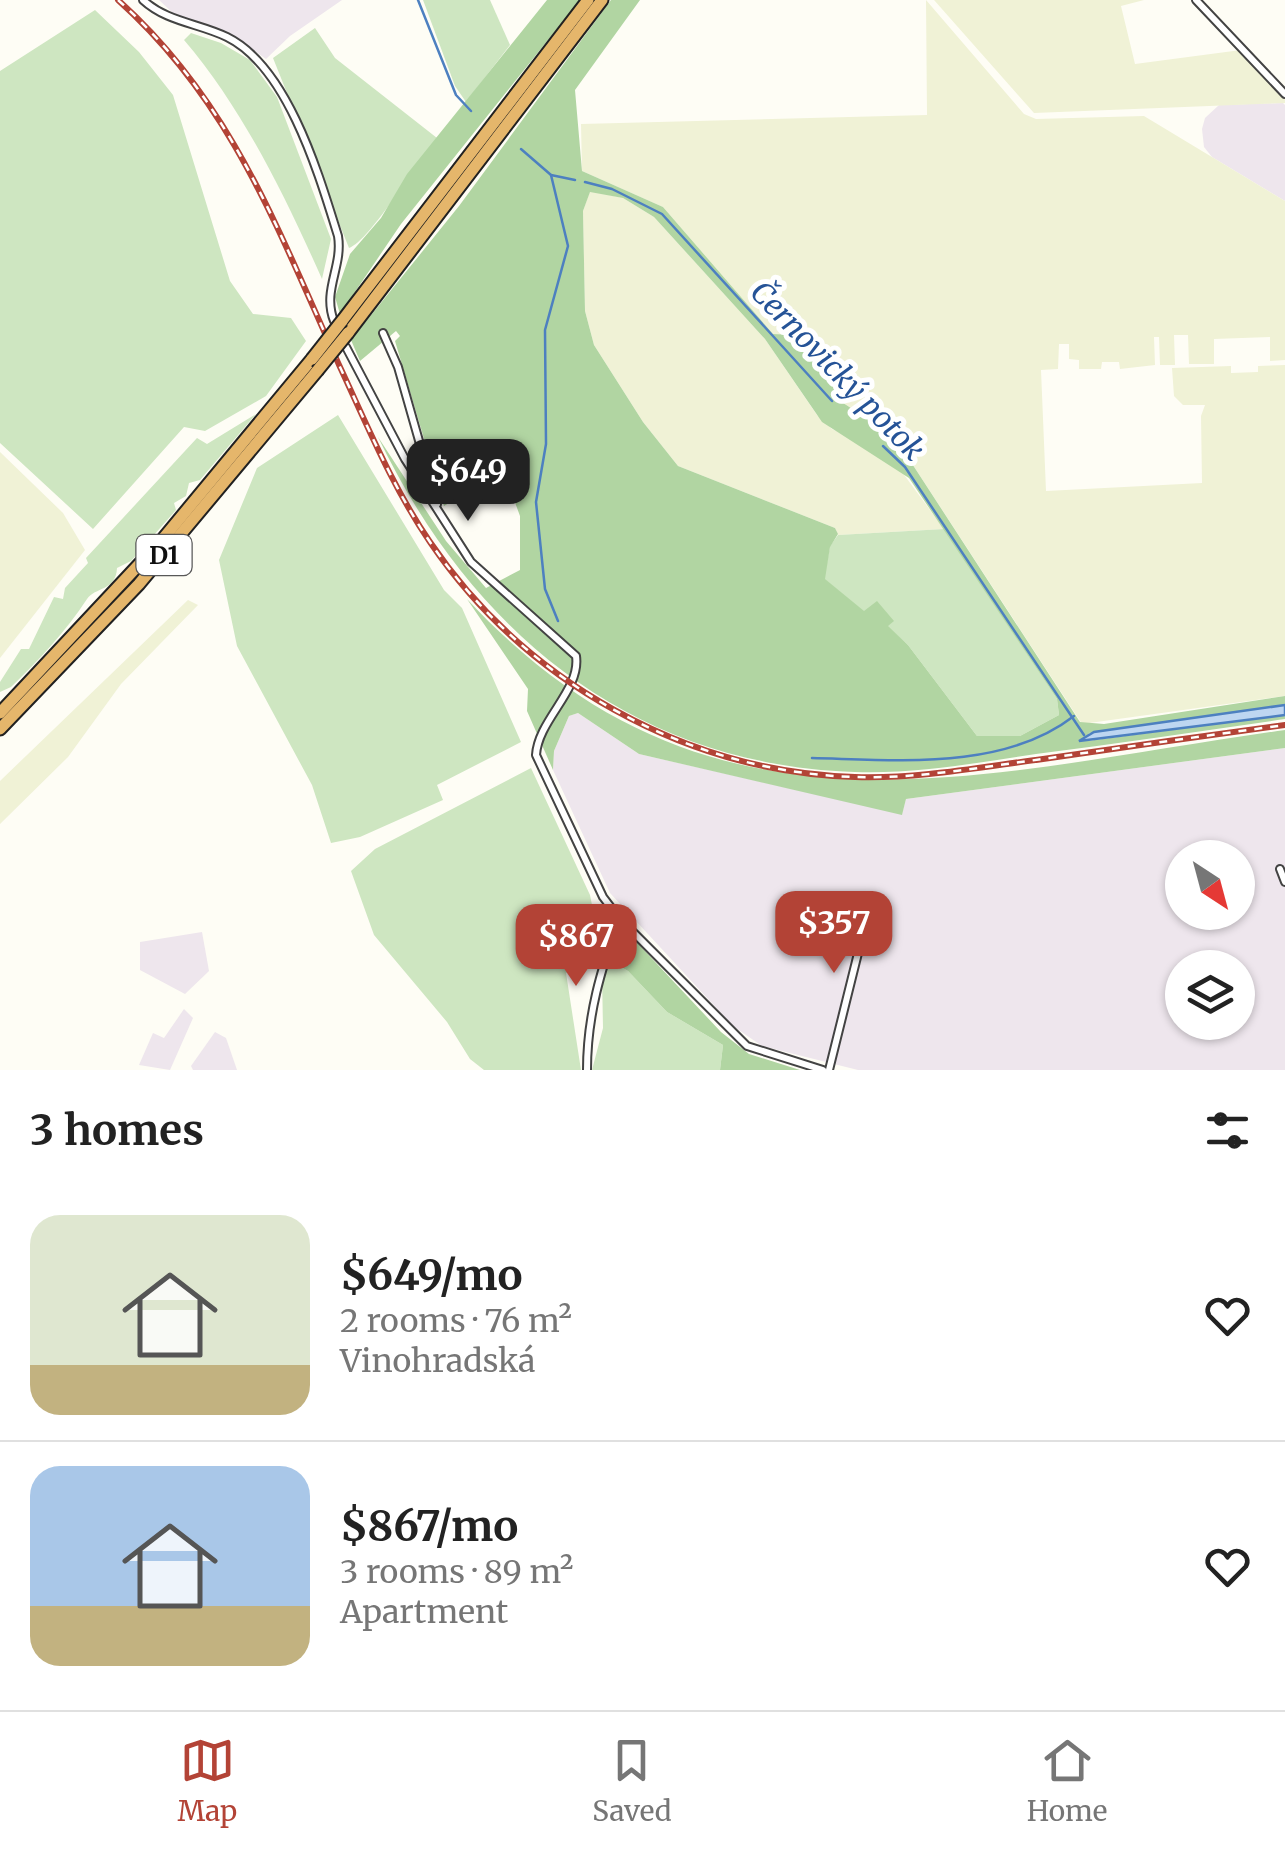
<!DOCTYPE html>
<html lang="en">
<head>
<meta charset="utf-8">
<style>
	:root { --surface:#fff; --page:#f6f6f6; --text:#222; --muted:#767676; --line:#e0e0e0; --accent:#b34336 }
	body { margin:0; font-family:Merriweather,serif; background:var(--page); color:var(--text); height:100vh; display:flex; flex-direction:column; font-size:38px; white-space:nowrap }
	* { box-sizing:border-box; margin:0 }
	p { font-size:32px; color:var(--muted) }
	.icon { flex:none; width:55px; height:55px; fill:none; stroke:currentColor; stroke-width:2; stroke-linecap:round; stroke-linejoin:round }
	.map { position:relative; height:1070px; overflow:hidden }
	.drawer { display:flex; flex-direction:column; background:var(--surface); flex:1 }
	.drawer>* { flex:none }
	.needle { width:65px; rotate:144deg }
	.buttons { position:absolute; left:1165px; top:840px; display:grid; gap:20px }
	.buttons a { display:grid; place-items:center; width:90px; height:90px; border-radius:50%; background:var(--surface); box-shadow:0 2px 8px #0004; font-size:50px }
	.price { position:absolute; translate:-50% -85px; padding:0 22px; border-radius:20px; background:var(--accent); color:#fff; font-size:32px; line-height:65px; filter:drop-shadow(0 2px 5px #0008) }
	.price::after { content:''; position:absolute; left:50%; top:60px; width:30px; height:22px; margin-left:-15px; background:inherit; clip-path:polygon(0 0,100% 0,50% 100%) }
	.price.current { background:#222; color:#fff }
	ul { padding:0; list-style:none }
	li { display:flex; align-items:center; gap:30px; height:250px; padding:0 30px }
	li+li { border-top:2px solid var(--line) }
	li span { display:grid; place-items:center; flex:none; width:280px; height:200px; border-radius:30px; color:#555 }
	li>.icon { margin-inline-start:auto }
	span .icon { width:120px; height:120px; fill:#fffc; stroke-width:1 }
	li b { font-size:42px }
	h2 { display:flex; justify-content:space-between; align-items:center; height:120px; padding:0 30px; font-size:42px }
	.dock { display:flex; justify-content:space-around; align-items:center; height:140px; border-top:2px solid var(--line); background:var(--surface); font-size:28px; color:var(--muted) }
	.dock a { display:grid; justify-items:center; gap:5px }
	.dock .current { color:var(--accent) }
	.map>svg:first-child { display:block }
	.industrial { fill:#eee6ed; fill-rule:evenodd }
	.farmland { fill:#f0f2d6 }
	.green { fill:#cee6c1 }
	.forest { fill:#b1d5a2; fill-rule:evenodd }
	.water { fill:#bed6f1; stroke:#4d80c0; stroke-width:2.5 }
	.lines { fill:none; stroke-linecap:round; stroke-linejoin:round }
	.stream { stroke:#4d80c0; stroke-width:2.5 }
	.minor-casing { stroke:#434343; stroke-width:10 }
	.motorway-casing { stroke:#212121; stroke-width:15 }
	.minor { stroke:#fff; stroke-width:6 }
	.motorway { stroke:#e5b66b; stroke-width:11 }
	.rail-casing { stroke:#b34336; stroke-width:6 }
	.rail { stroke:#fff; stroke-width:2.5; stroke-dasharray:8; stroke-linecap:butt }
	.motorway-bridge-casing { stroke:#212121; stroke-width:15; stroke-linecap:butt }
	.motorway-bridge { stroke:#e5b66b; stroke-width:11 }
	.labels { text-anchor:middle; stroke-width:10; stroke-linejoin:round; paint-order:stroke }
	.shield { fill:#fff; stroke:#585858; stroke-width:2.5 }
	.shield-label { font-size:25px; font-weight:bold; fill:#101010 }
	.water-label { font-size:30px; font-style:italic; fill:#255397; stroke:#fff }
</style>
</head>
<body>
<div class="map">
<svg width="1285" height="1070" viewBox="0 0 1285 1070">
	<rect width="100%" height="100%" fill="#fefdf5"/>
	<g class="industrial">
		<path d="M159 0H342L290 36 266 59 228 32 175 15Z"/>
		<path d="M1283 103 1285 105V201L1212 157 1204 147 1202 129 1205 118 1219 105Z"/>
		<path d="M578 713 639 754 902 814 906 799 1285 748V1070H858L762 1046 733 1026 610 893 553 770 554 751 569 716ZM1182 858H1238V912H1182ZM1182 968H1238V1022H1182Z"/>
		<path d="M202 932 209 971 185 994 140 970V942Z"/>
		<path d="M184 1009 193 1018 170 1070 139 1065 153 1033 164 1038Z"/>
		<path d="M215 1032 226 1038 237 1070H193L191 1066Z"/>
	</g>
	<g class="farmland">
		<path d="M926 0 1024 114 1036 119 1144 116 1285 201V360L1270 361V337L1214 339V364H1189L1188 335H1174L1175 365H1160L1159 337H1154L1155 365 1120 369 1119 362H1102L1101 369H1079V360L1069 359V344H1059L1058 369 1041 370 1046 491 1202 483 1201 416 1205 405H1183L1174 396 1172 368 1231 366V373L1258 372V366L1285 365V696L1082 724 894 436 837 399 818 338 773 334 663 207 582 171 581 124 927 115Z"/>
		<path d="M934 0H1144L1121 6 1135 64 1241 50 1285 97V103L1034 113Z"/>
		<path d="M590 191 623 198 654 217 765 339 817 415 832 429 862 443 902 472 944 529 838 535 835 528 678 466 643 422 594 345 585 311 583 211Z"/>
		<path d="M0 452 63 513 85 550 0 658Z"/>
		<path d="M188 600 198 605 121 684 68 757 0 824V781Z"/>
	</g>
	<g class="green">
		<path d="M423 0H490L510 45 466 102 455 86Z"/>
		<path d="M95 10 139 52 173 95 230 281 253 314 291 318 306 341 266 396 205 431 184 427 93 529 0 443V71Z"/>
		<path d="M315 28 335 58 437 138C418 160 370 241 349 248L273 58Z"/>
		<path d="M191 33 221 43 250 60 277 97 331 239 322 279C285 196 243 109 184 40Z"/>
		<path d="M256 414 200 480 189 483 186 496 174 503 176 510 131 561 117 568C116 591 95 587 87 599 67 630 39 660 11 687L0 692V682L21 649H29L54 597 63 599 65 588 88 563 86 558 197 438 207 444Z"/>
		<path d="M338 415 444 590 462 608 521 742 437 785 443 800 360 837 331 843 312 785 237 646 219 560 257 468Z"/>
		<path d="M944 529 1057 699 1059 715 1020 736H977L908 645 887 626 893 621 877 602 864 612 824 579 830 546 838 535Z"/>
		<path d="M531 768 590 895 598 935 592 957 566 973 581 1070H484L470 1059 447 1022 374 935 351 871 375 849Z"/>
		<path d="M607 959 628 971 667 1012 723 1045 720 1070H592L603 1028 602 975Z"/>
	</g>
	<g class="forest">
		<path d="M547 0H580L401 224 340 314 335 297 350 254 381 218 407 174Z"/>
		<path d="M611 0H640L575 90 582 171 663 207 773 334 816 336 837 399 894 436 1080 722 1104 724 1285 696V705L1089 733 1087 741 1285 715V719C1202 731 1119 743 1036 754 976 763 916 774 855 772 632 765 471 631 378 437L446 541 486 588 520 570V516L503 470 444 506 395 341 400 336 396 331 360 361 351 340 459 206ZM590 192 623 198 654 217 765 339 822 422 909 478 1057 699 1059 715 1020 736H977L908 645 888 626 894 621 877 601 864 611 825 579 830 547 838 534 835 528 678 466 643 422 594 345 585 311 583 211Z"/>
		<path d="M467 599C710 861 976 773 1285 730V748L906 799 902 815 639 754 578 713 569 716 554 751 553 770 527 711 528 689Z"/>
		<path d="M627 932 721 1032 749 1054 800 1070H720L723 1045 667 1012 628 971 607 959 618 933Z"/>
	</g>
	<path class="water" d="M1285 705V715L1079 741 1094 732Z"/>
	<g class="lines">
		<g class="stream">
			<path d="M418 0 456 95 471 111"/>
			<path d="M521 149 551 175 575 180"/>
			<path d="M551 175 568 246 545 330 546 444 536 502 545 589 558 621"/>
			<path d="M585 182 612 189 662 214 832 401"/>
			<path d="M883 446 905 467 1084 735"/>
			<path d="M812 758C897 760 1003 771 1074 716"/>
		</g>
		<g class="minor-casing">
			<g id="minor">
				<path d="M143 0C167 22 198 23 227 37 288 67 319 175 338 236 343 267 322 290 334 321"/>
				<path d="M1196 0 1285 94"/>
				<path d="M383 333 398 367 437 504"/>
				<path d="M346 347 405 459 471 562 576 656C581 690 538 720 536 755L603 897 619 918 747 1046 823 1070"/>
				<path d="M1280 869 1285 882"/>
				<path d="M587 1070C587 1015 601 970 619 918"/>
				<path d="M829 1070 866 921"/>
			</g>
		</g>
		<g class="motorway-casing">
			<g id="motorway">
				<path d="M342 321 588 0"/>
				<path d="M348 333 602 0"/>
				<path d="M0 713 162 540 312 359"/>
				<path d="M0 729 139 584 317 371"/>
			</g>
		</g>
		<use href="#minor" class="minor"/>
		<use href="#motorway" class="motorway"/>
		<g class="rail-casing">
			<path id="rail" d="M118 0C233 103 278 231 340 367 368 427 393 488 430 542 525 682 686 772 855 777 918 779 981 767 1043 759 1124 747 1204 736 1285 725"/>
		</g>
		<use href="#rail" class="rail"/>
		<g class="motorway-bridge-casing">
			<g id="motorway-bridge">
				<path d="M312 359 342 321"/>
				<path d="M317 371 348 333"/>
			</g>
		</g>
		<use href="#motorway-bridge" class="motorway-bridge"/>
	</g>
	<g class="labels">
		<rect class="shield" x="136.5" y="535" width="55" height="40" rx="8"/>
		<g class="shield-label">
			<text x="164" y="564">D1</text>
		</g>
		<g class="water-label">
			<text transform="translate(837 371) rotate(46)" y="10">Černovický potok</text>
		</g>
	</g>
</svg>
<div class="buttons">
<a><svg class="needle" viewBox="-14 -14 28 28"><path d="M0-13l5 13h-10z" fill="#e53935"/><path d="M0 13l5-13h-10z" fill="#767676"/></svg></a>
<a><svg class="icon" aria-label="layers" viewBox="0 0 24 24"><path d="M12 4l9 5-9 5-9-5zM3 14l9 5 9-5"/></svg></a>
</div>
<b class="price current" style="left:468px;top:524px">$649</b>
<b class="price" style="left:834px;top:976px">$357</b>
<b class="price" style="left:576px;top:989px">$867</b>
</div>
<section class="drawer">
<h2>3 homes<svg class="icon" aria-label="filters" viewBox="0 0 24 24"><path d="M4 7h16M4 17h16"/><circle cx="9" cy="7" r="2"/><circle cx="15" cy="17" r="2"/></svg></h2>
<ul>
<li><span style="background:linear-gradient(#dfe7d0 75%,#c2b280 0)"><svg class="icon" aria-label="home" viewBox="0 0 24 24"><path d="M3 11l9-7 9 7M6 9v11h12V9"/></svg></span><div><b>$649/mo</b><p>2 rooms · 76 m²</p><p>Vinohradská</p></div><svg class="icon" aria-label="heart" viewBox="0 0 24 24"><path d="M12 20l-8-8c-3-5 5-10 8-4 3-6 11-1 8 4z"/></svg></li>
<li><span style="background:linear-gradient(#a9c7e8 70%,#c2b280 0)"><svg class="icon" aria-label="home" viewBox="0 0 24 24"><path d="M3 11l9-7 9 7M6 9v11h12V9"/></svg></span><div><b>$867/mo</b><p>3 rooms · 89 m²</p><p>Apartment</p></div><svg class="icon" aria-label="heart" viewBox="0 0 24 24"><path d="M12 20l-8-8c-3-5 5-10 8-4 3-6 11-1 8 4z"/></svg></li>
</ul>
</section>
<nav class="dock">
<a class="current"><svg class="icon" aria-label="map" viewBox="0 0 24 24"><path d="M3 6l6-2 6 2 6-2v14l-6 2-6-2-6 2zM9 4v14M15 6v14"/></svg>Map</a>
<a><svg class="icon" aria-label="saved" viewBox="0 0 24 24"><path d="M7 4h10v16l-5-4-5 4z"/></svg>Saved</a>
<a><svg class="icon" aria-label="home" viewBox="0 0 24 24"><path d="M3 11l9-7 9 7M6 9v11h12V9"/></svg>Home</a>
</nav>
</body>
</html>
